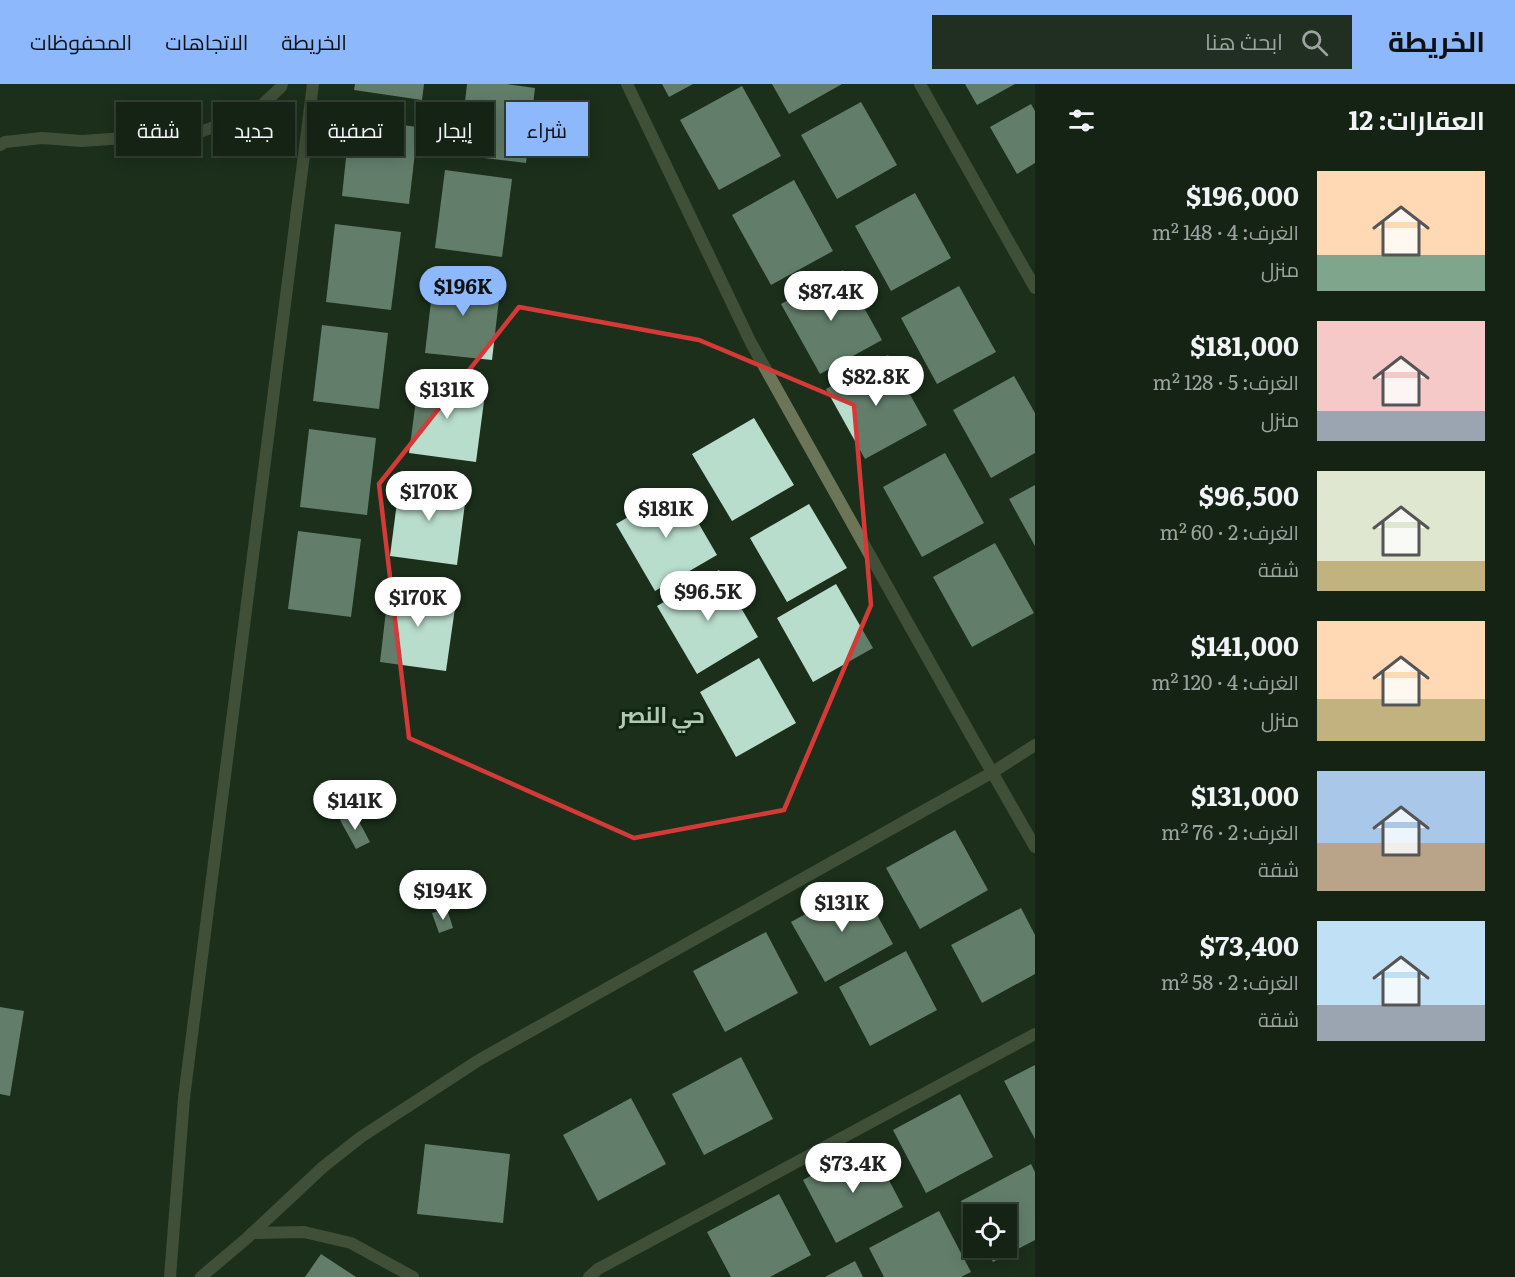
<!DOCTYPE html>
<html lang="ar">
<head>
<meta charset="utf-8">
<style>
	:root { --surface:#142314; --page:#212f22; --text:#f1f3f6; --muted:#9da4a0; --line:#334034; --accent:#8db9fc }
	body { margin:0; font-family:Literata,Cairo,serif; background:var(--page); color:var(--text); direction:rtl; height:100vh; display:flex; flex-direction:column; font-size:22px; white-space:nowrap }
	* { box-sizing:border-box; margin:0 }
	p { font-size:20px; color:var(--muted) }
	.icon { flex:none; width:33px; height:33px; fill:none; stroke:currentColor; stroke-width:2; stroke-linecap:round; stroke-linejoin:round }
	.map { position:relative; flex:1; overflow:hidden; direction:ltr }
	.sheet { display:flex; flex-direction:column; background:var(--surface); width:480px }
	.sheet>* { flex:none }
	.hud { position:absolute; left:18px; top:18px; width:570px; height:54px; direction:rtl; display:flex; gap:12px }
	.buttons { position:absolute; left:963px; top:1120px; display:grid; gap:12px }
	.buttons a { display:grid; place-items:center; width:54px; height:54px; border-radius:0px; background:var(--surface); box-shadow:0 3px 15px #0003,0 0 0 2px var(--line); font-size:30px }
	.price { position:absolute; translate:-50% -51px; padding:0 14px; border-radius:21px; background:#fff; color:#222; font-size:20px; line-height:39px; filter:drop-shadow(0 2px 3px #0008) }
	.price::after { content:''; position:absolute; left:50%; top:36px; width:18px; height:14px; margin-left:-9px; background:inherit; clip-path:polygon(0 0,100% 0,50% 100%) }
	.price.active { background:var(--accent); color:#111 }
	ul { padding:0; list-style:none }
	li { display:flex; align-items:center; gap:18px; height:150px; padding:0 30px }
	li span { display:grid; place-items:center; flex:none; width:168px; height:120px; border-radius:0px; color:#555 }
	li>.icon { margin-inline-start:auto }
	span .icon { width:72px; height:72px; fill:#fffc; stroke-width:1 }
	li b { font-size:26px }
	h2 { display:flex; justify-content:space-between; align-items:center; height:72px; padding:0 30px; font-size:26px }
	.tag { padding:0 21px; border-radius:0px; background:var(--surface); box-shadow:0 3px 15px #0003,0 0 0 2px var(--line); font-size:21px; line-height:54px }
	.tag.active { background:var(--accent); color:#111 }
	header { display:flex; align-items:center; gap:36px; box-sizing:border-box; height:84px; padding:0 30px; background:var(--accent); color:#111 }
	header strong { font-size:28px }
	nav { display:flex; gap:33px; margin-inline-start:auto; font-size:21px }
	.search { width:420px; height:54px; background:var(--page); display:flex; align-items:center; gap:15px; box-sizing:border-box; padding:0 21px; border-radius:0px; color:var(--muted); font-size:22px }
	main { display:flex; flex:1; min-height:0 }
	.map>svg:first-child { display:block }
	.building { fill:#b8ddcd }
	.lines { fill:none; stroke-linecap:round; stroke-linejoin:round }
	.minor { stroke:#6d7559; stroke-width:12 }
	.marked { fill:none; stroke:#d53a38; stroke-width:4.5; stroke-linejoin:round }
	.labels { text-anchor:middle; stroke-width:6; stroke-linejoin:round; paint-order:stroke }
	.neighbourhood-label { font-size:22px; font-weight:bold; fill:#b1c9b0; stroke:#122511 }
</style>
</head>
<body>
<header>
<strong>الخريطة</strong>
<div class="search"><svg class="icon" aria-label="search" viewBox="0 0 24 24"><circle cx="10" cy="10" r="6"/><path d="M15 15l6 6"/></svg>ابحث هنا</div>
<nav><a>الخريطة</a><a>الاتجاهات</a><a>المحفوظات</a></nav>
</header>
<main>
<section class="sheet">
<h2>العقارات: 12<svg class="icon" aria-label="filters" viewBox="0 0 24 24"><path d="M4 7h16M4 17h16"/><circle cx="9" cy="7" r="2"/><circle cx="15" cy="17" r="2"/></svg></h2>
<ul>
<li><span style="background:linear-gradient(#ffd9b3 70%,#7fa58c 0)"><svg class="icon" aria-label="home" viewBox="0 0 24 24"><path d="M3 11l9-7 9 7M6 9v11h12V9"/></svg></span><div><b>$196,000</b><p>الغرف: 4 · 148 m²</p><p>منزل</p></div></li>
<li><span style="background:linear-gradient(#f6c9c9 75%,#9aa5b1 0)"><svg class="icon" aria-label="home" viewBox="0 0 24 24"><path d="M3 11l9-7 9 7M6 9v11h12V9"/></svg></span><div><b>$181,000</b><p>الغرف: 5 · 128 m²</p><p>منزل</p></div></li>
<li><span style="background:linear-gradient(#dfe7d0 75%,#c2b280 0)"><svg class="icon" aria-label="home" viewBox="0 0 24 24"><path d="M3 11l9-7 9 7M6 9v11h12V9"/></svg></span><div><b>$96,500</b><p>الغرف: 2 · 60 m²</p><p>شقة</p></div></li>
<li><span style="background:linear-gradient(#ffd9b3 65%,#c2b280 0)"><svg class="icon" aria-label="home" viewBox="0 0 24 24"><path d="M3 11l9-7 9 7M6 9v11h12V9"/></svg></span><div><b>$141,000</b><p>الغرف: 4 · 120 m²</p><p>منزل</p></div></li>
<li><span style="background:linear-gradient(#a9c7e8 60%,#b9a48a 0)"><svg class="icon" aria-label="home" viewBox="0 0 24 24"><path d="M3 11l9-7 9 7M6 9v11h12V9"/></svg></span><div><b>$131,000</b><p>الغرف: 2 · 76 m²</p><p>شقة</p></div></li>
<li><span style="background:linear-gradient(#bfe0f5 70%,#9aa5b1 0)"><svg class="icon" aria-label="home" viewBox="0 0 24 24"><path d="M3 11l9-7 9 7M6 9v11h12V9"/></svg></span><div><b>$73,400</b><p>الغرف: 2 · 58 m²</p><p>شقة</p></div></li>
</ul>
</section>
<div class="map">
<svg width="1035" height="1193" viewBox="0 0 1035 1193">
	<rect width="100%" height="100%" fill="#1b2f1b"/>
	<g class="building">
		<path d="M355 0H424L422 16 354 6Z"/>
		<path d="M467 0H507L535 4 526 79 459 71Z"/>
		<path d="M662 0H693L669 13Z"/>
		<path d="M772 0H842L789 30Z"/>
		<path d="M965 0H1015L977 21Z"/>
		<path d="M742 2 781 72 719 106 680 36Z"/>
		<path d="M861 18 897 81 837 115 801 51Z"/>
		<path d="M1031 20 1035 27V79L1017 90 990 43Z"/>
		<path d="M350 35 418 43 409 120 342 112Z"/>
		<path d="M445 86 512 95 502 173 435 164Z"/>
		<path d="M794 96 833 167 771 201 732 131Z"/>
		<path d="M915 109 951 174 891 207 855 142Z"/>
		<path d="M335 140 401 148 391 226 326 218Z"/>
		<path d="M843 186 882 256 820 290 781 220Z"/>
		<path d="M434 191 501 198 492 276 425 269Z"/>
		<path d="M959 202 996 268 937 300 901 234Z"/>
		<path d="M322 241 388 249 379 325 313 317Z"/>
		<path d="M888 271 927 341 865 375 826 305Z"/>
		<path d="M1014 292 1035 329V369L991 394 953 326Z"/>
		<path d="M419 293 486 302 476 378 409 369Z"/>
		<path d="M754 334 794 401 732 437 692 370Z"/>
		<path d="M309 345 376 354 367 431 300 423Z"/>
		<path d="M945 369 984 439 922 473 883 403Z"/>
		<path d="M400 395 467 404 457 481 390 472Z"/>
		<path d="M1035 401V462L1009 415Z"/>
		<path d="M678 404 717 471 655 507 616 440Z"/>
		<path d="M809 420 847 484 787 518 750 454Z"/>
		<path d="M298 447 361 455 351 533 288 525Z"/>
		<path d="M995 459 1034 529 972 563 933 493Z"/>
		<path d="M719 486 758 553 697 590 657 522Z"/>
		<path d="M836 500 873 564 813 598 777 534Z"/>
		<path d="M389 501 457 510 446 587 380 578Z"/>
		<path d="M759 574 796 639 736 673 700 608Z"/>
		<path d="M354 728 370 758 356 765 340 736Z"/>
		<path d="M955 746 988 806 920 845 886 784Z"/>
		<path d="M860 800 893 860 825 898 791 838Z"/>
		<path d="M1021 824 1035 851V890L982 919 951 861Z"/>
		<path d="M447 825 453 844 439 849 432 829Z"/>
		<path d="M766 848 798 909 725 948 693 887Z"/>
		<path d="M906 867 937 926 870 962 839 903Z"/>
		<path d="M0 923 24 927 10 1012 0 1010Z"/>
		<path d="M741 973 773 1035 704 1071 672 1010Z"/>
		<path d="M1035 981V1055L1004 997Z"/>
		<path d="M960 1010 993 1073 926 1109 893 1046Z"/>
		<path d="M631 1014 666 1080 598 1117 563 1051Z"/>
		<path d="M425 1060 510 1070 503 1139 417 1130Z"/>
		<path d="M870 1060 903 1123 836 1159 803 1096Z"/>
		<path d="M1031 1080 1035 1088V1156L993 1178 986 1164H1006V1131H974V1141L961 1117Z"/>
		<path d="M779 1110 811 1171 770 1193H731L707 1148Z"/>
		<path d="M939 1127 971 1188 961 1193H884L869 1164Z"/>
		<path d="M321 1170 356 1193H305Z"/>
		<path d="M855 1177 863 1193H825Z"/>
	</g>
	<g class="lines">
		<g class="minor">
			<path d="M627 0 751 259 973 655 1035 763"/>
			<path d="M920 0 1035 204"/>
			<path d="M0 61 5 58 42 54 82 57 198 49 257 26 281 3 282 0"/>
			<path d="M252 1149 304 1148 351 1159 413 1193"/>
			<path d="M170 1193 184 1014 313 0"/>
			<path d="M201 1193 246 1155 323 1083 361 1053 479 976 993 688 1035 661"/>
			<path d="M589 1193 598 1185 1035 950"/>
		</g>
	</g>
	<path d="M0 0H1035V1193H0ZM519 223 699 256 854 321 871 521 784 726 634 754 409 654 379 400Z" fill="#1b2f1b" fill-opacity=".55" fill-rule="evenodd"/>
	<path class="marked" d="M519 223 699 256 854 321 871 521 784 726 634 754 409 654 379 400Z"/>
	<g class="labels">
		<g class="neighbourhood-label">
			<text x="662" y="639">حي النصر</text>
		</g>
	</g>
</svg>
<div class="buttons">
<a><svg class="icon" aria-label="locate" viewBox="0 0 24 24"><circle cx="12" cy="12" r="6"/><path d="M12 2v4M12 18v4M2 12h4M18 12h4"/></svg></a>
</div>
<b class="price active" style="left:463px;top:233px">$196K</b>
<b class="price" style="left:831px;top:238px">$87.4K</b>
<b class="price" style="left:876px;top:323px">$82.8K</b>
<b class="price" style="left:447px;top:336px">$131K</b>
<b class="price" style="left:429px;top:438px">$170K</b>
<b class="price" style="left:666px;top:455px">$181K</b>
<b class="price" style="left:708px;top:538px">$96.5K</b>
<b class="price" style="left:418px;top:544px">$170K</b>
<b class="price" style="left:355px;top:747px">$141K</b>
<b class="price" style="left:443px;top:837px">$194K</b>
<b class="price" style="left:842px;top:849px">$131K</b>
<b class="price" style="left:853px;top:1110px">$73.4K</b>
<div class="hud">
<a class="tag active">شراء</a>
<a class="tag">إيجار</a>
<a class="tag">تصفية</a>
<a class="tag">جديد</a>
<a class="tag">شقة</a>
</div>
</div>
</main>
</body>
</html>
